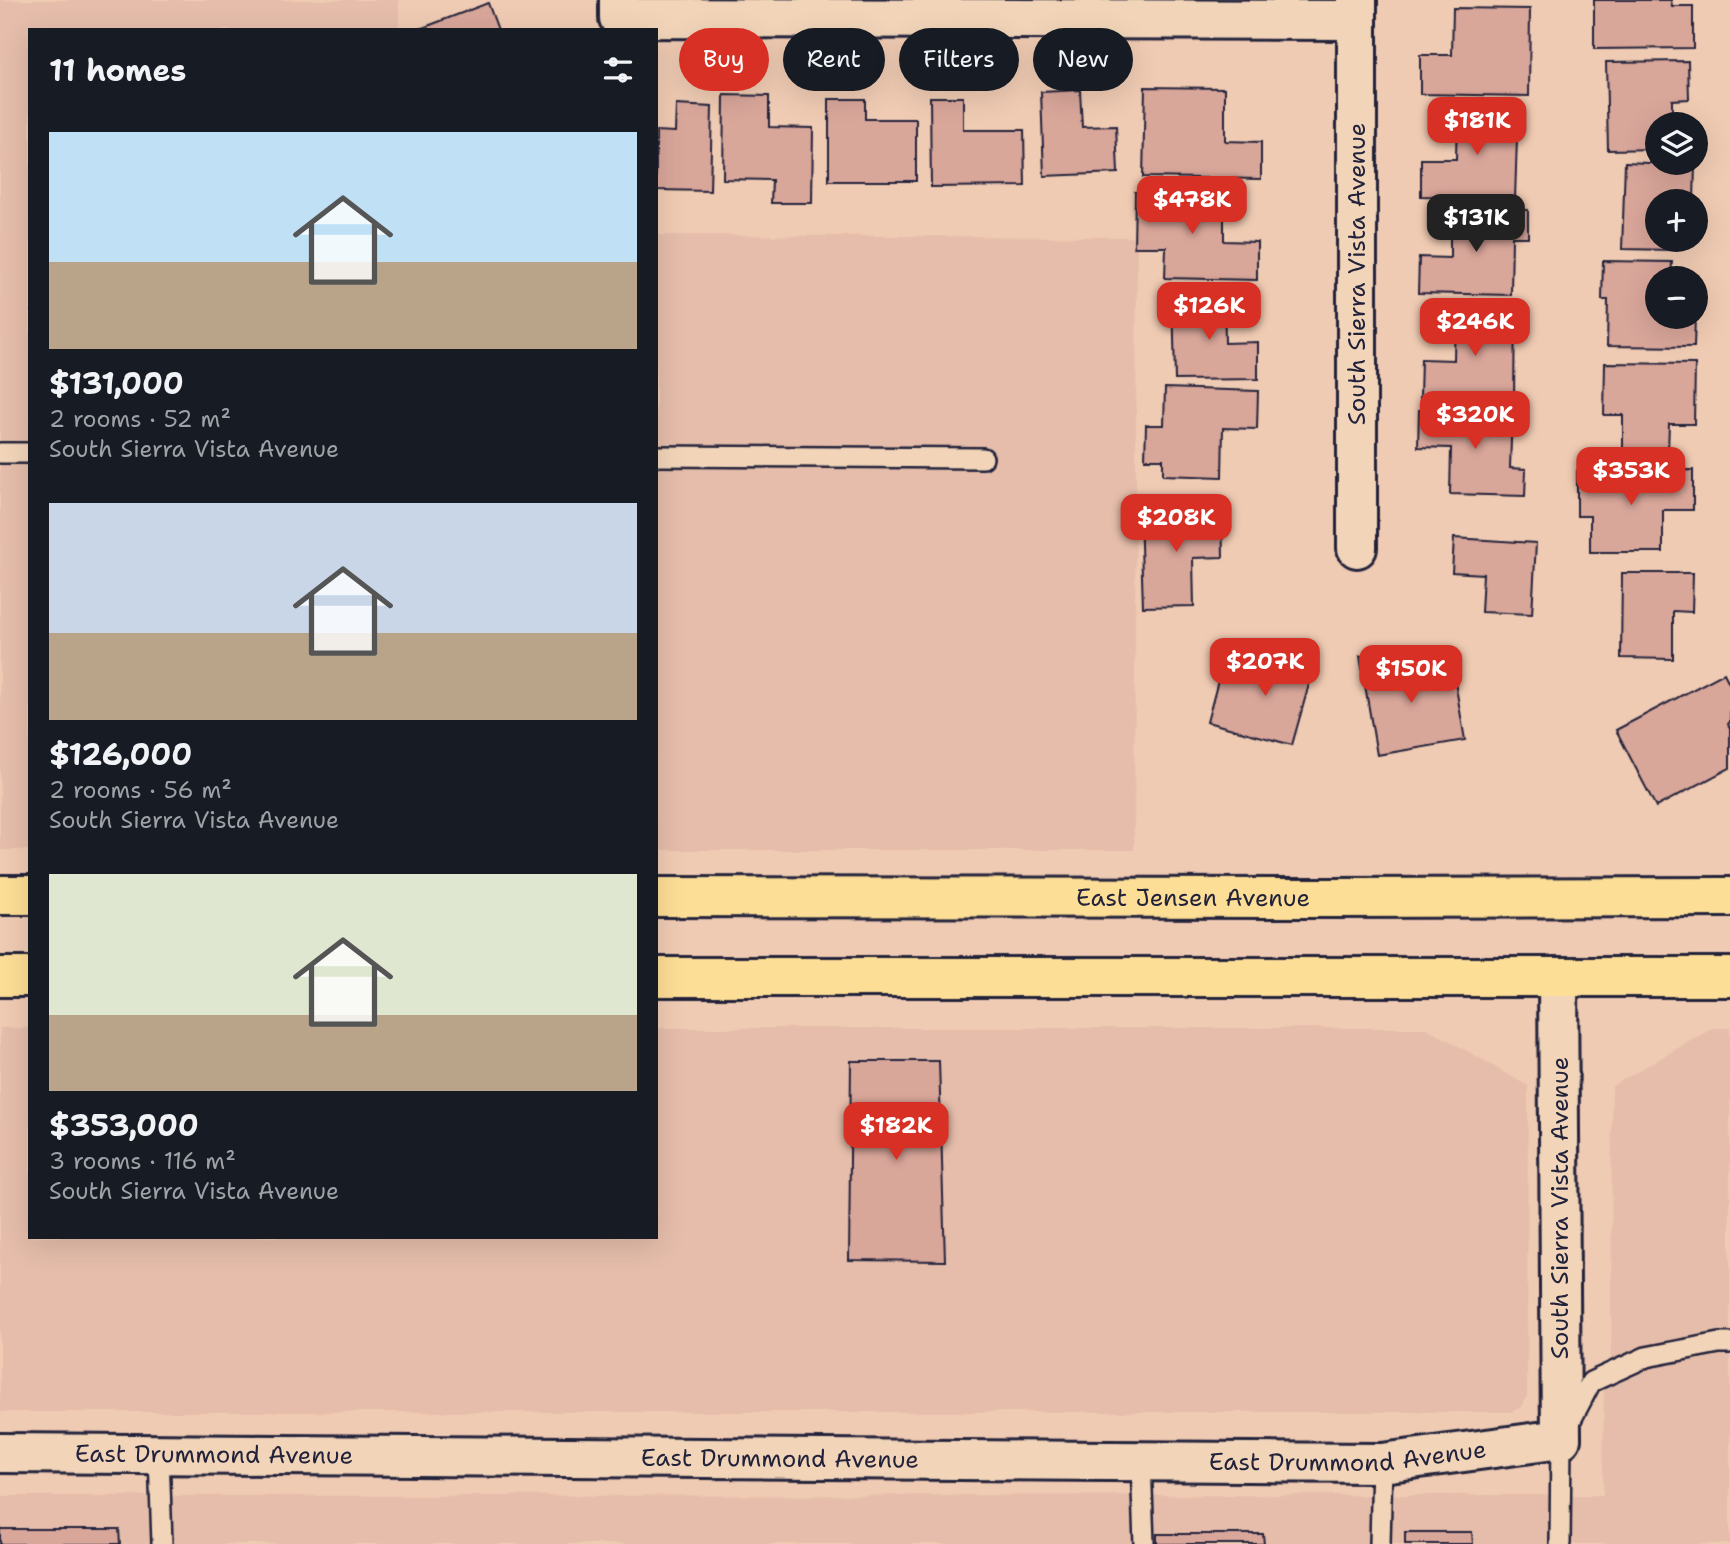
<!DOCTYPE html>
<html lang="en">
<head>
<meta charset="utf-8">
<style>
	:root { --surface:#171b24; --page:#242831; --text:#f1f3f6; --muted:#9ea1a6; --accent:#d93025 }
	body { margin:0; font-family:"Shantell Sans",sans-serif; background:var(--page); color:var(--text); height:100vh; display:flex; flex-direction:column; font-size:26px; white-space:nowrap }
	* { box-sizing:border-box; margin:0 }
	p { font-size:23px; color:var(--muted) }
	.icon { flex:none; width:38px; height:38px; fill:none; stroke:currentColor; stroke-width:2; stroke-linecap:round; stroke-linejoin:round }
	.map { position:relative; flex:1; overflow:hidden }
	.details { position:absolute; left:28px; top:28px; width:630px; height:1211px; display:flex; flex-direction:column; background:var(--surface); border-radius:0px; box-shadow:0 7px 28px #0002 }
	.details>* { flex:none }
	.guide { position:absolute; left:679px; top:28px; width:665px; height:63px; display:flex; gap:14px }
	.fabs { position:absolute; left:1645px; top:112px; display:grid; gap:14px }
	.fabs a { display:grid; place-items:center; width:63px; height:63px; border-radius:50%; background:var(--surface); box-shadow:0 7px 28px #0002; font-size:35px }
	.price { position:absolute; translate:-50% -60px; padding:0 16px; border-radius:14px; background:var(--accent); color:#fff; font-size:23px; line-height:46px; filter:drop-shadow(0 2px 4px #0008) }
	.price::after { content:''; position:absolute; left:50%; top:42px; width:21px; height:16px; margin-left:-10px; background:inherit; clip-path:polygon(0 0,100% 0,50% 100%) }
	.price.selected { background:#222; color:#fff }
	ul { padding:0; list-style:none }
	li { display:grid; align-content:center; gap:14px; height:371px; padding:0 21px }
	li span { display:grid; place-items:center; height:217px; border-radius:0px; color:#555 }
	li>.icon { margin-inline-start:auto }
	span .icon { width:126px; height:126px; fill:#fffc; stroke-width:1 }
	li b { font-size:30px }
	h2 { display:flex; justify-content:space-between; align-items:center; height:84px; padding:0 21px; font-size:30px }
	.chip { padding:0 24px; border-radius:32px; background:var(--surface); box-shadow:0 7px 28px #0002; font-size:24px; line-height:63px }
	.chip.selected { background:var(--accent); color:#fff }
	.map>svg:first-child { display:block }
	.built { fill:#e5bdaa }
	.building { fill:#d9a69a; stroke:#22223b; stroke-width:2 }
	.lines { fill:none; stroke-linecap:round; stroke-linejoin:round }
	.lane-casing { stroke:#22223b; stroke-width:24 }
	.street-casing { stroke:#22223b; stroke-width:44 }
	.primary-casing { stroke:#22223b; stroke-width:44 }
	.lane { stroke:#f2d5b9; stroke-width:19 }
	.street { stroke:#f2d5b9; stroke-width:38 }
	.primary { stroke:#fdde96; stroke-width:38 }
	.labels { text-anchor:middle; stroke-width:6; stroke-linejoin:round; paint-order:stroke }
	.street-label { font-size:24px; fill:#22223b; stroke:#f2d5b9 }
</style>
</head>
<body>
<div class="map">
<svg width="1730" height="1544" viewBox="0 0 1730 1544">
	<rect width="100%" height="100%" fill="#f0cbb3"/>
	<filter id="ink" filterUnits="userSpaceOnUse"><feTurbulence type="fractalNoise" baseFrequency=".0143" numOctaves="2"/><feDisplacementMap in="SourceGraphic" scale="14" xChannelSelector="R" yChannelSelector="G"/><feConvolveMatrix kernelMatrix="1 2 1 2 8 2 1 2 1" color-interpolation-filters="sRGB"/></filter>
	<g filter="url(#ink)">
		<g class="built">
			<path d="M0 0H399V30H30V850H0Z"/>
			<path d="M656 235 1137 237 1134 850H656Z"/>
			<path d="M0 1028H30V1237H656V1028H1427L1528 1086 1527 1396 1522 1407 1510 1412H0Z"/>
			<path d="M1713 1028H1730V1544H1603V1542L1602 1544H0V1496L1603 1495 1604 1380 1611 1379 1612 1086Z"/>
		</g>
		<g class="building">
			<path d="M1594 0H1671L1672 6H1693V48L1594 49Z"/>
			<path d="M488 3 498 30H417Z"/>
			<path d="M1453 8 1530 9 1529 96 1420 94V55H1452Z"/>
			<path d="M1688 61 1689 99 1672 100V124H1657V149L1608 150 1606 62Z"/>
			<path d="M1145 87 1225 88V141L1261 142V179L1143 177Z"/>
			<path d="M1080 90 1082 127 1116 126 1118 173 1044 176 1041 92Z"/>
			<path d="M724 95 769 96V127L813 128 812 203H771L772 180 723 179Z"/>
			<path d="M930 97H963V130H1024L1025 186 931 187Z"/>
			<path d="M829 99H865V119H916V181H829Z"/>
			<path d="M676 105 712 107 710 191 656 190V131L675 132Z"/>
			<path d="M1457 105 1518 107 1515 199 1421 196V159H1456Z"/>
			<path d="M1625 162 1695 165 1694 200 1657 201V240H1673V250L1622 249Z"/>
			<path d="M1135 192H1224V241L1257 242V280L1165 278 1166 247H1134Z"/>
			<path d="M1450 209 1528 210V237H1512L1511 295 1418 293 1419 257 1450 258Z"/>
			<path d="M1603 261 1672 262 1671 278H1657V317H1695L1694 347 1607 346 1608 300H1602Z"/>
			<path d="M1224 292 1225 343 1258 342V379L1175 380 1173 294Z"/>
			<path d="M1455 307 1515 308 1514 399 1420 398 1421 359 1454 360Z"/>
			<path d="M1605 363 1695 364 1694 424H1669L1668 451 1623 450V415H1604Z"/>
			<path d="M1165 388 1258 391 1257 429 1223 428 1222 477 1163 475V459H1145L1146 425H1164Z"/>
			<path d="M1419 410 1512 413 1510 468 1526 469 1525 496 1450 494 1451 448 1418 447Z"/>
			<path d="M1693 470V510H1663V552H1590V516H1577V471Z"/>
			<path d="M1222 512 1223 557 1193 558 1194 606 1143 607 1140 514Z"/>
			<path d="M1454 538 1536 543 1532 614 1481 612 1483 574 1452 572Z"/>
			<path d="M1622 573H1693L1692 612 1673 611V659L1621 658Z"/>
			<path d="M1280 646 1317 656 1292 745 1207 722 1222 666 1271 679Z"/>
			<path d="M1396 650 1400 673 1452 664 1465 740 1377 755 1360 656Z"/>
			<path d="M1724 673 1730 685V722L1728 724 1730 728V768L1656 807 1616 730Z"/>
			<path d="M851 1061H939L945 1261 849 1260Z"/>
			<path d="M0 1529H119L120 1544H0Z"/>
			<path d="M1405 1532H1472L1473 1544H1405Z"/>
			<path d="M1157 1534H1263L1264 1544H1157Z"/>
		</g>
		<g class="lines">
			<g class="lane-casing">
				<g id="lane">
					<path d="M0 453H30"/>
					<path d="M656 456 983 458"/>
					<path d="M159 1454 162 1544"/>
					<path d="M1141 1461 1144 1544"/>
					<path d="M1380 1544 1382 1463"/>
					<path d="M1560 1544 1561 1439 1591 1382 1646 1357 1719 1343H1730"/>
				</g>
			</g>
			<g class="street-casing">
				<g id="street">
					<path d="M619 0V18L1357 20"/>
					<path d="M1357 0V548"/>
					<path id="s1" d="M0 1453 1382 1463 1561 1439 1558 977"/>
				</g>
			</g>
			<g class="primary-casing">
				<g id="primary">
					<path d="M0 895H30"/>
					<path id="s2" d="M656 897 1329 898 1730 897"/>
					<path d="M0 977H30"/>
					<path d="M656 977H1730"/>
				</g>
			</g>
			<use href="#lane" class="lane"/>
			<use href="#street" class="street"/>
			<use href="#primary" class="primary"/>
		</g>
	</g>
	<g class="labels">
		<g class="street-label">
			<text transform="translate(1357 274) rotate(-90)" y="8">South Sierra Vista Avenue</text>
			<text dy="8" stroke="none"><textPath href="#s2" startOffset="537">East Jensen Avenue</textPath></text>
			<text transform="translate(1560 1208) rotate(-90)" y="8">South Sierra Vista Avenue</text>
			<text dy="8" stroke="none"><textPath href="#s1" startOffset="214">East Drummond Avenue</textPath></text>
			<text dy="8" stroke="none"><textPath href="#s1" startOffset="1348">East Drummond Avenue</textPath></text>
			<text dy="8" stroke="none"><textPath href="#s1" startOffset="780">East Drummond Avenue</textPath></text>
		</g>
	</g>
</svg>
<div class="fabs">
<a><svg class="icon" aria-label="layers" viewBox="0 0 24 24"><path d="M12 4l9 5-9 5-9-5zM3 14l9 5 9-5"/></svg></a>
<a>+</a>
<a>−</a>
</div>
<b class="price" style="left:1477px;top:157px">$181K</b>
<b class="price" style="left:1192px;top:236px">$478K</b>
<b class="price selected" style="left:1476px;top:254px">$131K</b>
<b class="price" style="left:1209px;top:342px">$126K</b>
<b class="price" style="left:1475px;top:358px">$246K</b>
<b class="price" style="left:1475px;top:451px">$320K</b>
<b class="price" style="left:1631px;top:507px">$353K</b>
<b class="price" style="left:1176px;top:554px">$208K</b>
<b class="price" style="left:1265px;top:698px">$207K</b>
<b class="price" style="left:1411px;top:705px">$150K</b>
<b class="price" style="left:896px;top:1162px">$182K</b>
<div class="guide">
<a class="chip selected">Buy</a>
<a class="chip">Rent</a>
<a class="chip">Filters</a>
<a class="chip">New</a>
</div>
<section class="details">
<h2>11 homes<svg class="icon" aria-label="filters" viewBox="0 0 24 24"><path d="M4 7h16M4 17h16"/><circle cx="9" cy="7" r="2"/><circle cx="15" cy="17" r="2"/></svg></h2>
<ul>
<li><span style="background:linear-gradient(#bfe0f5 60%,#b9a48a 0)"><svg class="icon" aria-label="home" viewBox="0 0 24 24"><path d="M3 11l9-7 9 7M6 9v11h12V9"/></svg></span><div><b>$131,000</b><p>2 rooms · 52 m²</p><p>South Sierra Vista Avenue</p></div></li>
<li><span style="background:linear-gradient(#c9d6e8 60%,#b9a48a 0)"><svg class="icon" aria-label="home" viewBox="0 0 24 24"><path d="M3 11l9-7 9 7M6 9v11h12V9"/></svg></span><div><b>$126,000</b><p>2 rooms · 56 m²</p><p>South Sierra Vista Avenue</p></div></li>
<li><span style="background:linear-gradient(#dfe7d0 65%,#b9a48a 0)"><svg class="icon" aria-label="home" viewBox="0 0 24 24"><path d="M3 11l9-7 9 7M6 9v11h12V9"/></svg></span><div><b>$353,000</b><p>3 rooms · 116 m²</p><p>South Sierra Vista Avenue</p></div></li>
</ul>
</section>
</div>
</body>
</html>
